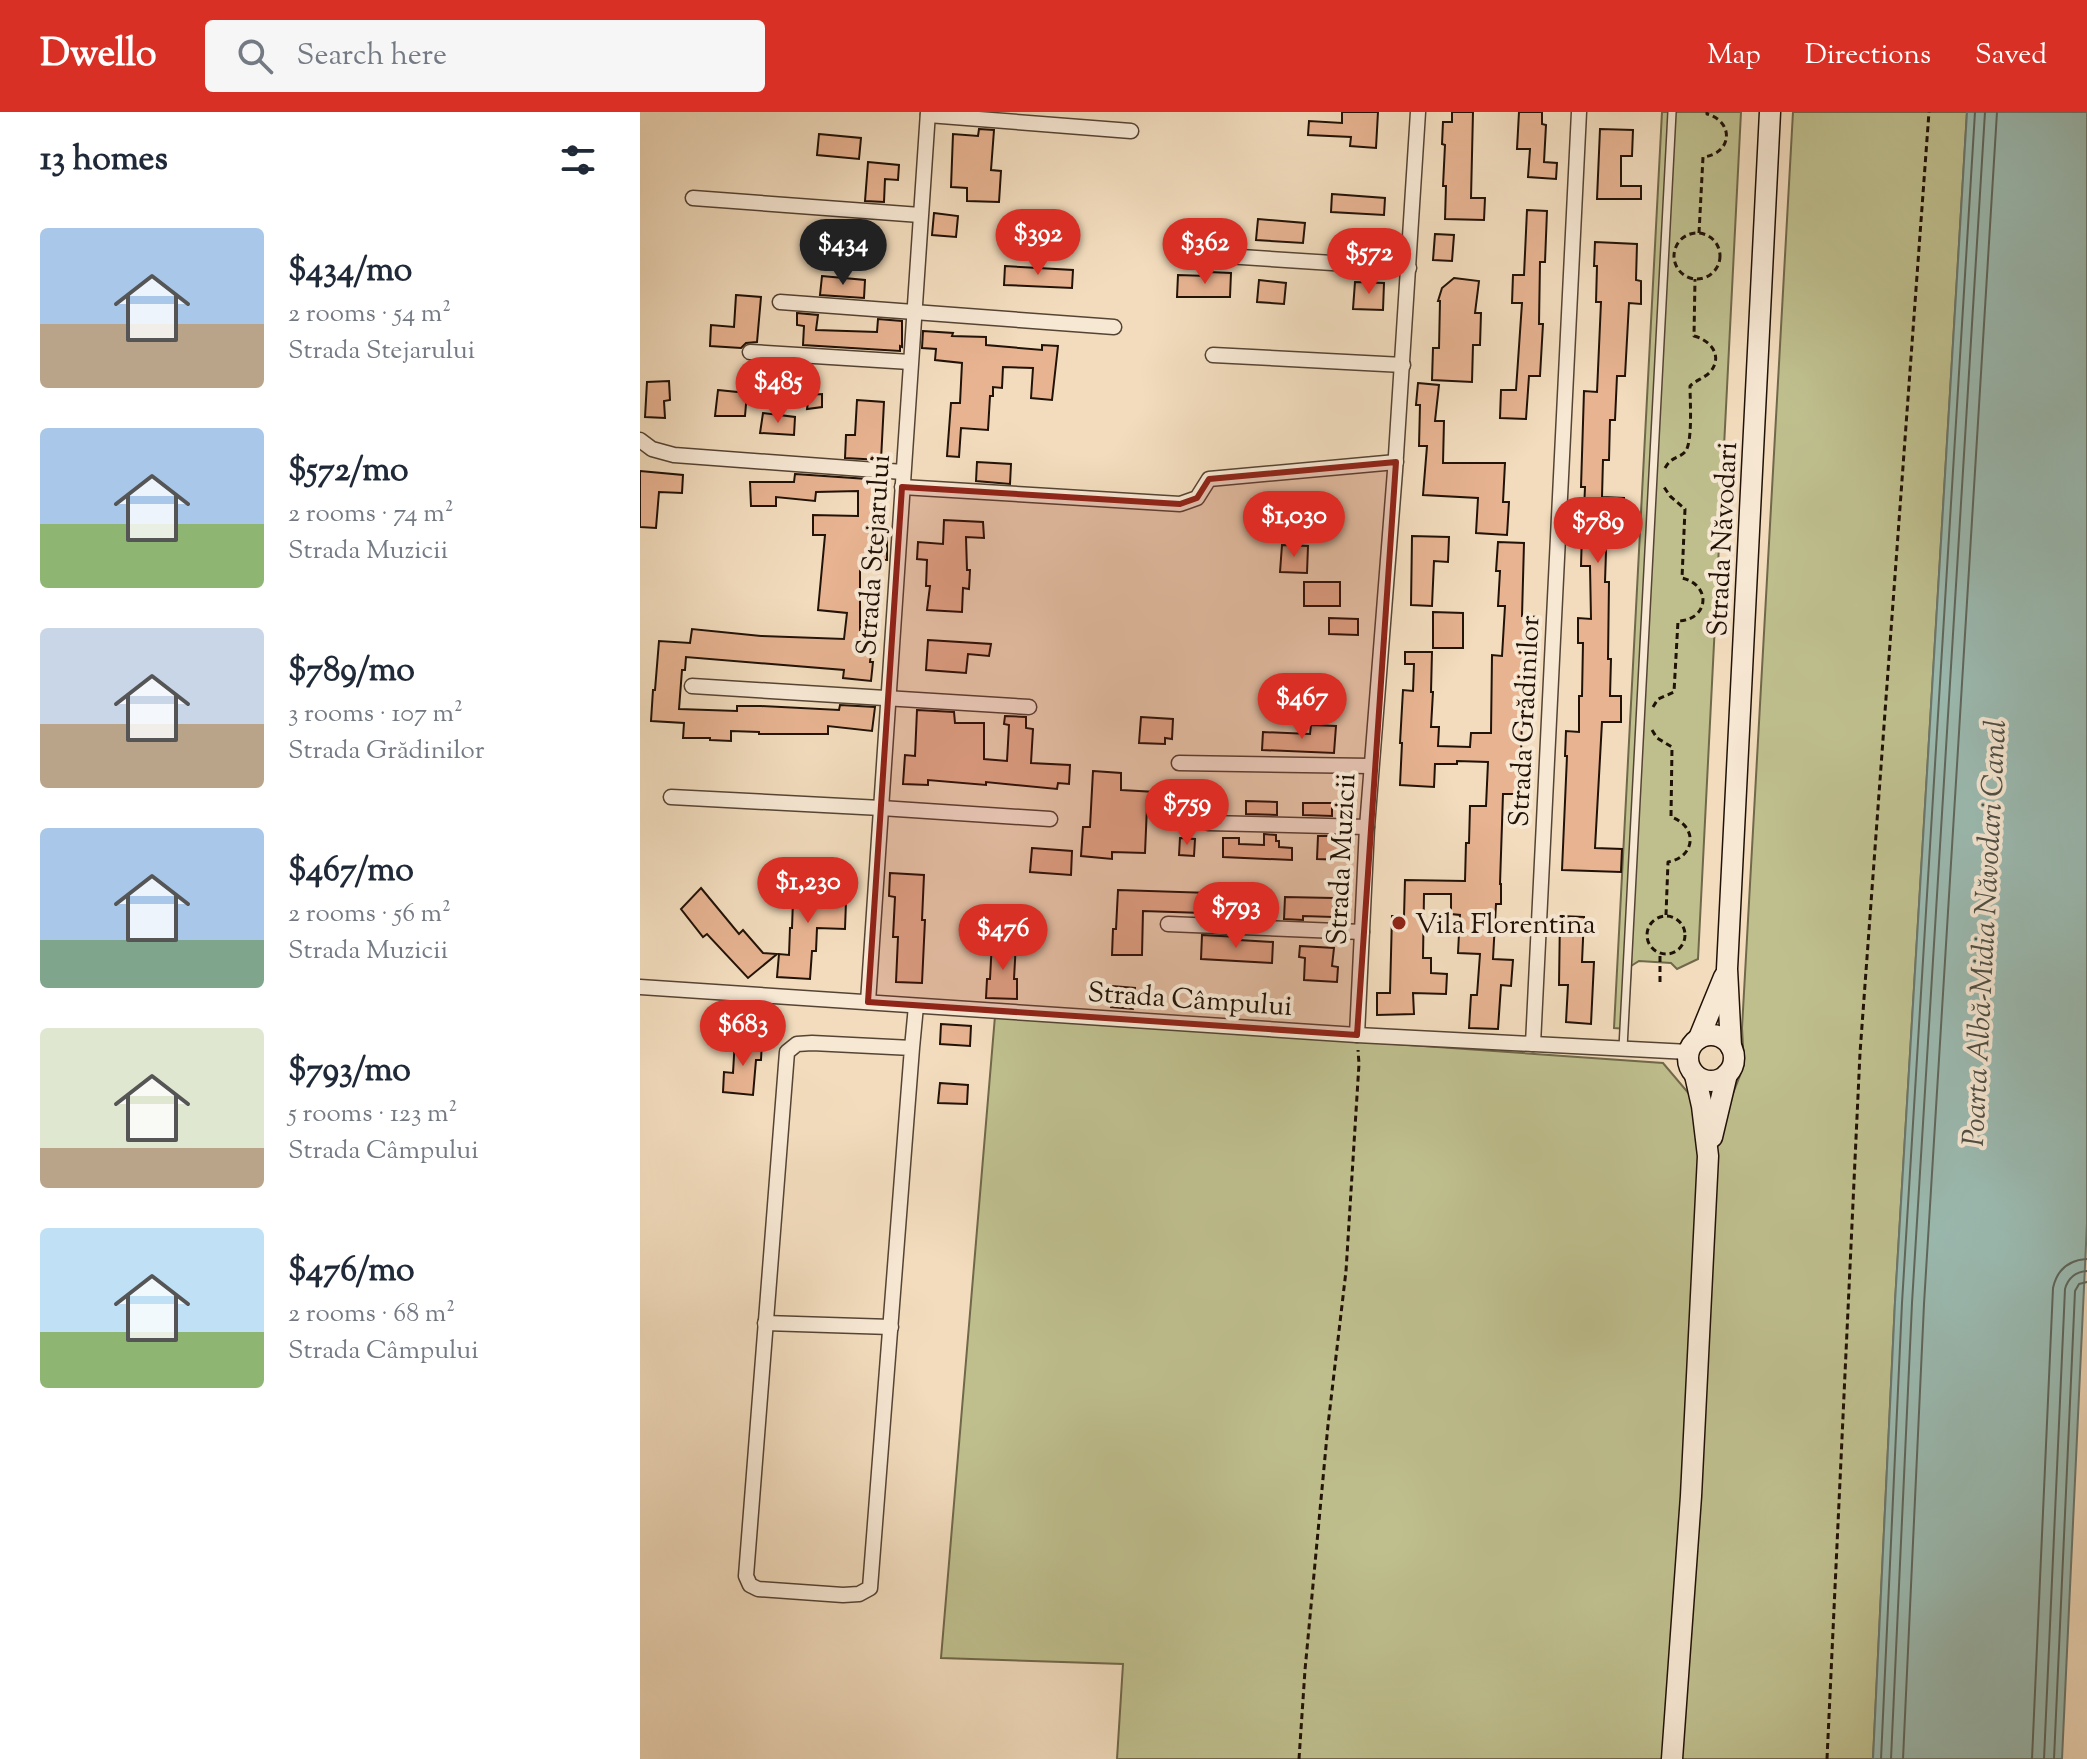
<!DOCTYPE html>
<html lang="en">
<head>
<meta charset="utf-8">
<style>
	:root { --surface:#fff; --page:#f6f6f7; --text:#1f2937; --muted:#747a83; --accent:#d93025 }
	body { margin:0; font-family:"Sorts Mill Goudy",serif; background:var(--page); color:var(--text); height:100vh; display:flex; flex-direction:column; font-size:30px; white-space:nowrap }
	* { box-sizing:border-box; margin:0 }
	p { font-size:26px; color:var(--muted) }
	.icon { flex:none; width:44px; height:44px; fill:none; stroke:currentColor; stroke-width:2; stroke-linecap:round; stroke-linejoin:round }
	.map { position:relative; flex:1; overflow:hidden }
	.sheet { display:flex; flex-direction:column; background:var(--surface); width:640px }
	.sheet>* { flex:none }
	.price { position:absolute; translate:-50% -68px; padding:0 18px; border-radius:28px; background:var(--accent); color:#fff; font-size:26px; line-height:52px; filter:drop-shadow(0 2px 4px #0008) }
	.price::after { content:''; position:absolute; left:50%; top:48px; width:24px; height:18px; margin-left:-12px; background:inherit; clip-path:polygon(0 0,100% 0,50% 100%) }
	.price.selected { background:#222; color:#fff }
	ul { padding:0; list-style:none }
	li { display:flex; align-items:center; gap:24px; height:200px; padding:0 40px }
	li span { display:grid; place-items:center; flex:none; width:224px; height:160px; border-radius:8px; color:#555 }
	li>.icon { margin-inline-start:auto }
	span .icon { width:96px; height:96px; fill:#fffc; stroke-width:1 }
	li b { font-size:34px }
	h2 { display:flex; justify-content:space-between; align-items:center; height:96px; padding:0 40px; font-size:34px }
	header { display:flex; align-items:center; gap:48px; box-sizing:border-box; height:112px; padding:0 40px; background:var(--accent); color:#fff }
	header strong { font-size:38px }
	nav { display:flex; gap:44px; margin-inline-start:auto; font-size:28px }
	.search { width:560px; height:72px; background:var(--page); display:flex; align-items:center; gap:20px; box-sizing:border-box; padding:0 28px; border-radius:8px; color:var(--muted); font-size:30px }
	main { display:flex; flex:1; min-height:0 }
	.map>svg:first-child { display:block }
	.green { fill:#bfbf8e; stroke:#70684a; stroke-width:2 }
	.water { fill:#9bbbb2; stroke:#6a776e; stroke-width:2 }
	.lines { fill:none; stroke-linecap:round; stroke-linejoin:round }
	.shore { stroke:#5e665c; stroke-width:2 }
	.building { fill:#e7b391; stroke:#211207; stroke-width:2 }
	.lane-casing { stroke:#554434; stroke-width:10 }
	.street-casing { stroke:#554434; stroke-width:17 }
	.secondary-casing { stroke:#211207; stroke-width:23 }
	.path { stroke:#211207; stroke-width:3; stroke-dasharray:6 4; stroke-linecap:butt }
	.lane { stroke:#f7e8d4; stroke-width:7 }
	.street { stroke:#f7e8d4; stroke-width:14 }
	.secondary { stroke:#f7e8d4; stroke-width:20 }
	.marked { fill:#8f2418; fill-opacity:0.2; stroke:#8f2418; stroke-width:6; stroke-linejoin:round }
	.poi-dot { fill:#8f2418; stroke:#f7e8d4; stroke-width:3 }
	.labels { text-anchor:middle; stroke-width:8; stroke-linejoin:round; paint-order:stroke }
	.street-label { font-size:28px; fill:#211207; stroke:#f7e8d4 }
	.poi-label { font-size:28px; fill:#211207; stroke:#f7e8d4; text-anchor:start }
	.water-label { font-size:30px; font-style:italic; fill:#4c4d43; stroke:#f7e8d4 }
</style>
</head>
<body>
<header>
<strong>Dwello</strong>
<div class="search"><svg class="icon" aria-label="search" viewBox="0 0 24 24"><circle cx="10" cy="10" r="6"/><path d="M15 15l6 6"/></svg>Search here</div>
<nav><a>Map</a><a>Directions</a><a>Saved</a></nav>
</header>
<main>
<section class="sheet">
<h2>13 homes<svg class="icon" aria-label="filters" viewBox="0 0 24 24"><path d="M4 7h16M4 17h16"/><circle cx="9" cy="7" r="2"/><circle cx="15" cy="17" r="2"/></svg></h2>
<ul>
<li><span style="background:linear-gradient(#a9c7e8 60%,#b9a48a 0)"><svg class="icon" aria-label="home" viewBox="0 0 24 24"><path d="M3 11l9-7 9 7M6 9v11h12V9"/></svg></span><div><b>$434/mo</b><p>2 rooms · 54 m²</p><p>Strada Stejarului</p></div></li>
<li><span style="background:linear-gradient(#a9c7e8 60%,#8fb573 0)"><svg class="icon" aria-label="home" viewBox="0 0 24 24"><path d="M3 11l9-7 9 7M6 9v11h12V9"/></svg></span><div><b>$572/mo</b><p>2 rooms · 74 m²</p><p>Strada Muzicii</p></div></li>
<li><span style="background:linear-gradient(#c9d6e8 60%,#b9a48a 0)"><svg class="icon" aria-label="home" viewBox="0 0 24 24"><path d="M3 11l9-7 9 7M6 9v11h12V9"/></svg></span><div><b>$789/mo</b><p>3 rooms · 107 m²</p><p>Strada Grădinilor</p></div></li>
<li><span style="background:linear-gradient(#a9c7e8 70%,#7fa58c 0)"><svg class="icon" aria-label="home" viewBox="0 0 24 24"><path d="M3 11l9-7 9 7M6 9v11h12V9"/></svg></span><div><b>$467/mo</b><p>2 rooms · 56 m²</p><p>Strada Muzicii</p></div></li>
<li><span style="background:linear-gradient(#dfe7d0 75%,#b9a48a 0)"><svg class="icon" aria-label="home" viewBox="0 0 24 24"><path d="M3 11l9-7 9 7M6 9v11h12V9"/></svg></span><div><b>$793/mo</b><p>5 rooms · 123 m²</p><p>Strada Câmpului</p></div></li>
<li><span style="background:linear-gradient(#bfe0f5 65%,#8fb573 0)"><svg class="icon" aria-label="home" viewBox="0 0 24 24"><path d="M3 11l9-7 9 7M6 9v11h12V9"/></svg></span><div><b>$476/mo</b><p>2 rooms · 68 m²</p><p>Strada Câmpului</p></div></li>
</ul>
</section>
<div class="map">
<svg width="1447" height="1647" viewBox="0 0 1447 1647">
	<rect width="100%" height="100%" fill="#f2dcbd"/>
	<filter id="stains"><feTurbulence type="fractalNoise" baseFrequency=".0025" numOctaves="4"/><feColorMatrix values="0 0 0 0 .2 0 0 0 0 .09 0 0 0 0 .02 0 0 0 .5 -.17"/></filter>
	<radialGradient id="worn" r=".72"><stop offset=".6" stop-color="#630" stop-opacity="0"/><stop offset="1" stop-color="#630" stop-opacity=".3"/></radialGradient>
	<g class="green">
		<path d="M1022 0H1101L1058 847 1037 857 1031 851 999 849 991 854 987 917 974 916Z"/>
		<path d="M1153 0H1327L1255 1190 1233 1647H477L483 1552 301 1546 355 904 1023 951 1050 983 1092 984 1104 953 1102 916Z"/>
	</g>
	<path class="water" d="M1327 0H1447V1111L1422 1647H1233L1255 1190Z"/>
	<g class="lines">
		<g class="shore">
			<path d="M1241 1647 1262 1191 1335 0"/>
			<path d="M1251 1647 1272 1191 1345 0"/>
			<path d="M1263 1647 1284 1192 1357 0"/>
			<path d="M1392 1647 1413 1176C1417 1158 1429 1148 1447 1147"/>
			<path d="M1404 1647 1425 1177C1428 1166 1435 1160 1447 1159"/>
			<path d="M1414 1647 1435 1179 1439 1172 1447 1170"/>
		</g>
	</g>
	<g class="building">
		<path d="M702 0H738L736 36 710 34 711 25 668 23 669 9 702 11Z"/>
		<path d="M812 0H833L831 86H845L844 108 805 107 806 74H803L805 33 802 32 803 10H812Z"/>
		<path d="M879 0H902V12L906 13 904 50 917 51 916 67 888 65 890 37H877Z"/>
		<path d="M339 17 354 18 351 58 361 59 359 90 327 89V76L311 75 313 22 338 24Z"/>
		<path d="M960 17 993 18 992 44H981V74H1001V87H957Z"/>
		<path d="M179 22 221 26 219 47 177 43Z"/>
		<path d="M228 50 259 53 258 68 245 67 244 90 225 89Z"/>
		<path d="M692 82 745 86 744 103 691 100Z"/>
		<path d="M887 98 907 99 905 150H900L899 212H903L900 264H889L886 307 860 306 861 278H876L882 191H872L873 163H884Z"/>
		<path d="M294 101 318 104 316 125 292 123Z"/>
		<path d="M618 107 665 111 663 131 616 128Z"/>
		<path d="M795 122 814 123 812 149 793 148Z"/>
		<path d="M955 130 997 132 996 168 1001 169V192L989 191 985 264H977L975 308H970L969 348H963L962 385 984 386V398H976L975 409H967L965 470H969L968 547H971L970 584H981V610H962L955 736 982 737 981 760 922 758 927 644H925L926 619 939 620V584H942L943 531H938V506L951 507 950 454H941L942 419H934L935 399H944L945 375H941L944 279 957 280 961 190H956L957 154H954Z"/>
		<path d="M365 154 433 158 432 176 364 173Z"/>
		<path d="M569 160 591 161 590 185H537L538 163 568 164Z"/>
		<path d="M182 164 225 168 224 186 180 183Z"/>
		<path d="M814 166 839 169 835 201H841L840 233H833L832 270 792 268 793 236H799L800 189H798L802 176Z"/>
		<path d="M619 168 646 171 644 192 617 190Z"/>
		<path d="M715 170 744 171 743 198 713 197Z"/>
		<path d="M96 183 121 185 117 230 106 231 101 236 70 234 71 213 94 215Z"/>
		<path d="M157 201 178 203 176 218 237 220 238 207 262 209V235L260 234V239L163 233 164 214 157 213Z"/>
		<path d="M283 219 313 221 312 224 346 225V233L402 238V233L418 234 412 288 391 286 393 256 363 255 362 276 353 275V284H350L348 318 321 316 319 345 307 344 311 291H320L322 251 295 248 296 237 282 236Z"/>
		<path d="M29 269 30 288 24 289 25 306 5 305 7 270Z"/>
		<path d="M778 271 799 273 795 309H804L803 351H865L863 390H869L867 423 836 421 838 386 783 383 787 334H779L780 293H776Z"/>
		<path d="M78 278 107 281 105 304H75Z"/>
		<path d="M182 282V295L167 297 169 283Z"/>
		<path d="M217 288 244 290 241 348 205 346 206 323H215Z"/>
		<path d="M123 301 155 305 154 323 120 321Z"/>
		<path d="M337 350 371 352 370 372 336 369Z"/>
		<path d="M0 359 43 363 42 381 19 380 16 416 0 415Z"/>
		<path d="M155 362 242 368 241 405H247V448L220 447V519L233 520 230 550H233L231 569 203 566 204 558 46 545 45 558H42L39 597 97 599V594H121L199 598 200 593 235 595 232 619 188 614V622H119V620L91 619V629L70 628V626H43L44 611 11 609 13 578H15L19 529 50 531 52 517 121 524 204 527 207 501 178 498 185 423H173V403L218 404V379L176 380 175 389 136 385V394H111L110 370H154Z"/>
		<path d="M304 408 343 410 344 426 326 425 327 458H330L329 477 323 476 322 500 287 498 290 474H286L287 448 277 447 278 430 303 432Z"/>
		<path d="M772 424 809 425 808 450 794 449 792 494 771 493Z"/>
		<path d="M858 430 884 431 882 504 898 505 897 534H887L884 606 882 605 880 682H863L860 772H861V792H856L853 847 873 848 871 874 861 873 858 917 829 916 831 883H837L840 842 818 841 820 803 811 802V782H784L783 846H791V861L807 862 806 882 773 881 774 902 737 903V881H750L752 804H764L765 768 825 769 826 731H829L830 694H846L848 650 817 649V652H795L794 675 760 673 762 631H760L763 578 773 579 774 552H765V540H792L791 580H793L791 615H799L798 634 830 635 831 621H851L852 543 862 544 865 494H858L860 459H856Z"/>
		<path d="M642 433 668 434 667 461 640 460Z"/>
		<rect x="664" y="470" width="36" height="24"/>
		<path d="M793 500 823 501V536H793Z"/>
		<path d="M689 506 718 507V523L689 522Z"/>
		<path d="M288 528 351 532 349 544 328 542 326 561 286 558Z"/>
		<path d="M277 598 314 600 315 611H344V647L367 649 369 613 364 612 365 604 386 605V616L393 617 391 651 430 653 429 672 418 671 417 677 346 670V673L288 668V673L263 672 265 643 275 644Z"/>
		<path d="M501 605 533 607 532 627 525 626V632L499 631Z"/>
		<path d="M671 613 696 614 694 641 622 638 623 620 670 622Z"/>
		<path d="M453 659 481 661V678L516 680 515 694H507L505 741 472 740V747L441 744 443 715H450Z"/>
		<path d="M551 688 580 689 579 701H567L560 706 551 705Z"/>
		<path d="M606 689 637 690V703L606 702Z"/>
		<path d="M663 691H692V704L663 703Z"/>
		<path d="M624 722 636 723V729H639V735L652 736V748L583 745V726H599V732L624 733Z"/>
		<path d="M678 724H692L691 729H704L703 748 677 747Z"/>
		<path d="M540 726 555 727 554 744 539 743Z"/>
		<path d="M392 736 432 739 431 763 390 760Z"/>
		<path d="M154 761 180 762 179 788 206 789 205 817 177 816 176 839H172L170 867 137 865 139 842 149 843 150 816H152Z"/>
		<path d="M250 761 284 763 282 808H285L282 871 256 870 258 825H253L255 785 249 784Z"/>
		<path d="M61 776 99 822 103 818 123 841 137 842 108 866 67 822 63 825 41 797Z"/>
		<path d="M478 778 570 781V780H590V805L563 803V801L503 799 502 843H472L473 817H476Z"/>
		<path d="M645 785 693 786V805L663 804V808L644 807Z"/>
		<path d="M920 804 944 805 942 850H954L951 912 926 910 928 873H919Z"/>
		<path d="M562 823 599 825V828L633 830 632 851 561 847Z"/>
		<path d="M352 829 376 830 374 867H377V887L346 886 347 867H350Z"/>
		<path d="M660 834 694 836 692 854 698 855 697 870 664 868 665 846 659 845Z"/>
		<path d="M472 874 495 876 493 897 471 895Z"/>
		<path d="M301 912 331 914 330 934 300 932Z"/>
		<path d="M95 927 122 929 121 948H116L113 983 83 980 84 960 93 961Z"/>
		<path d="M300 971 328 973 327 992 298 991Z"/>
	</g>
	<g class="lines">
		<g class="lane-casing">
			<path id="lane" d="M983 936 1032 0"/>
		</g>
		<g class="street-casing">
			<g id="street">
				<path d="M288 3 491 19"/>
				<path d="M53 86 280 103"/>
				<path d="M540 141 769 156"/>
				<path d="M140 190 474 215"/>
				<path d="M110 240 270 250"/>
				<path d="M573 243 763 253"/>
				<path d="M0 328 12 337 34 343 263 360"/>
				<path d="M262 375 540 392 557 386 569 367 756 350"/>
				<path d="M52 574 389 595"/>
				<path d="M539 651 731 654"/>
				<path d="M31 685 241 696 410 707"/>
				<path d="M568 711 727 715"/>
				<path d="M528 812 722 820"/>
				<path d="M0 875 717 923 1049 940"/>
				<path d="M228 890 288 0"/>
				<path d="M717 923 727 715 755 359 778 0"/>
				<path d="M893 932 939 0"/>
				<path d="M272 936 230 1476 219 1482 203 1483 118 1477 110 1473 106 1464 147 940 157 932 172 931 272 936 276 894"/>
				<path d="M125 1211 251 1215"/>
			</g>
		</g>
		<g class="secondary-casing">
			<g id="secondary">
				<circle cx="1071" cy="946" r="23"/>
				<path d="M1059 926 1084 865"/>
				<path d="M1091 935 1087 857 1130 0"/>
				<path d="M1072 1025 1087 962"/>
				<path d="M1032 1647 1051 1384 1068 1044 1062 994 1055 963"/>
			</g>
		</g>
		<g class="path">
			<path d="M1059 121 1063 45C1092 42 1095 10 1067 2V0"/>
			<circle cx="1057" cy="144" r="23"/>
			<path d="M1025 356C1032 344 1038 347 1045 340 1053 331 1050 288 1050 274 1056 268 1065 266 1071 259 1083 243 1070 228 1054 224L1055 167"/>
			<path d="M1013 595 1018 587 1034 580 1038 509C1069 508 1072 473 1042 466L1045 397 1030 384 1024 375"/>
			<path d="M1012 618 1017 626 1032 635 1031 705C1058 714 1056 745 1028 750L1026 803"/>
			<circle cx="1026" cy="823" r="19"/>
			<path d="M1020 870V841"/>
			<path d="M659 1647 665 1558 688 1313 706 1159 719 952 718 938"/>
			<path d="M1187 1647 1220 941 1289 0"/>
		</g>
		<use href="#lane" class="lane"/>
		<use href="#street" class="street"/>
		<use href="#secondary" class="secondary"/>
	</g>
	<path class="marked" d="M756 350 717 923 228 890 262 375 540 392 557 386 569 367Z"/>
	<circle class="poi-dot" cx="759" cy="811" r="8"/>
	<g class="labels">
		<g class="street-label">
			<text transform="translate(1081 427) rotate(-87)" y="10">Strada Năvodari</text>
			<text transform="translate(232 443) rotate(-86)" y="10">Strada Stejarului</text>
			<text transform="translate(883 609) rotate(-87)" y="10">Strada Grădinilor</text>
			<text transform="translate(700 747) rotate(-87)" y="10">Strada Muzicii</text>
			<text transform="translate(550 886) rotate(4)" y="10">Strada Câmpului</text>
		</g>
		<g class="poi-label">
			<text x="775" y="821">Vila Florentina</text>
		</g>
		<g class="water-label">
			<text transform="translate(1344 821) rotate(-87)" y="10">Poarta Albă-Midia Năvodari Canal</text>
		</g>
	</g>
	<rect width="100%" height="100%" filter="url(#stains)"/>
	<rect width="100%" height="100%" fill="url(#worn)"/>
</svg>
<b class="price" style="left:398px;top:165px">$392</b>
<b class="price" style="left:565px;top:174px">$362</b>
<b class="price selected" style="left:203px;top:175px">$434</b>
<b class="price" style="left:729px;top:184px">$572</b>
<b class="price" style="left:138px;top:313px">$485</b>
<b class="price" style="left:654px;top:447px">$1,030</b>
<b class="price" style="left:958px;top:453px">$789</b>
<b class="price" style="left:662px;top:629px">$467</b>
<b class="price" style="left:547px;top:735px">$759</b>
<b class="price" style="left:168px;top:813px">$1,230</b>
<b class="price" style="left:596px;top:838px">$793</b>
<b class="price" style="left:363px;top:860px">$476</b>
<b class="price" style="left:103px;top:956px">$683</b>
</div>
</main>
</body>
</html>
